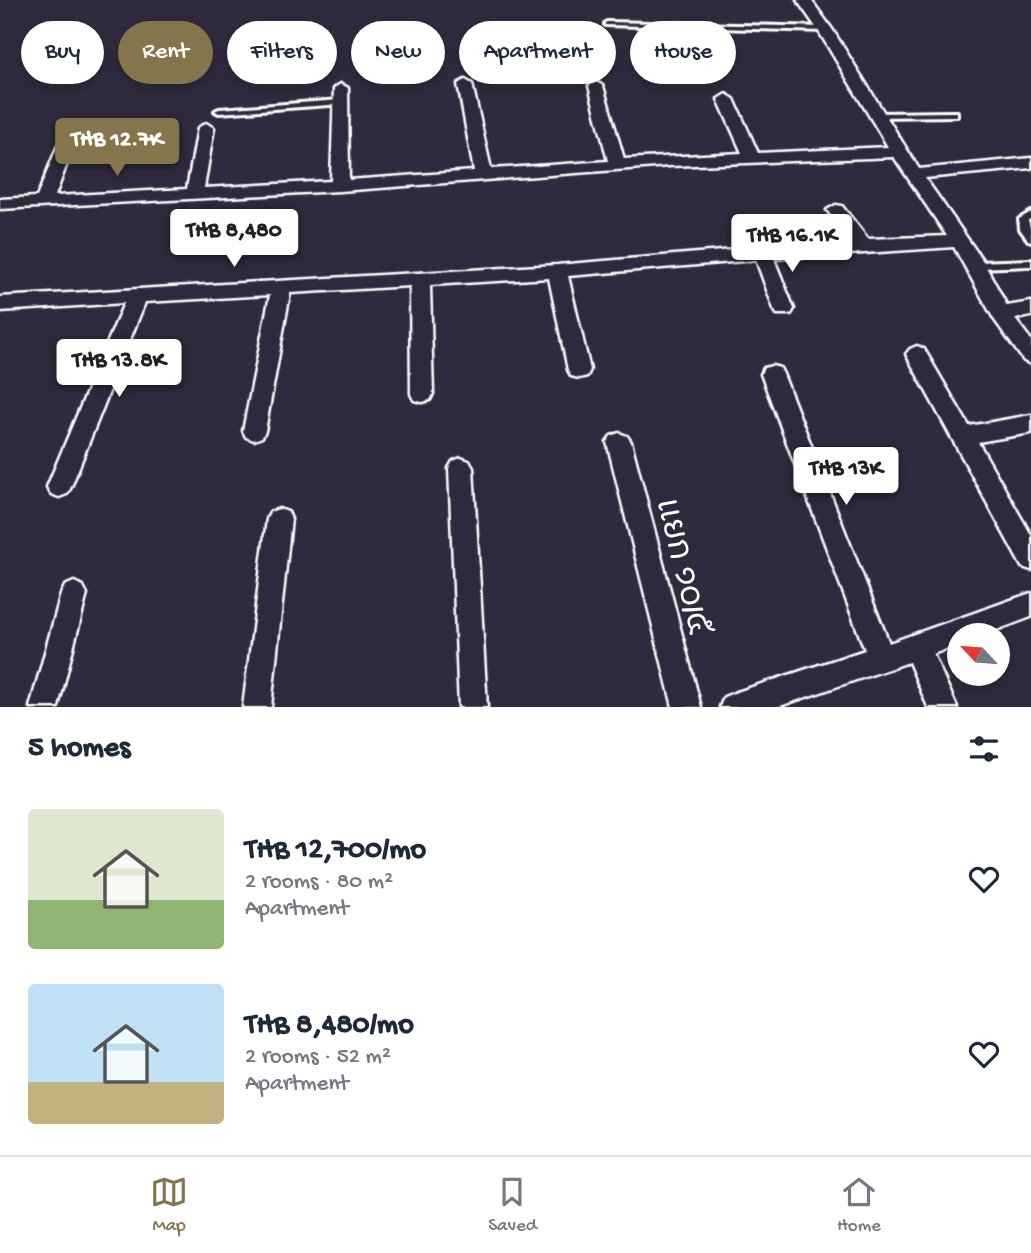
<!DOCTYPE html>
<html lang="en">
<head>
<meta charset="utf-8">
<style>
	:root { --surface:#fff; --page:#f2f2f3; --text:#1f2937; --muted:#747a83; --line:#e0e1e3; --accent:#84754c }
	body { margin:0; font-family:"Gochi Hand","Playpen Sans Thai",sans-serif; background:var(--page); color:var(--text); height:100vh; display:flex; flex-direction:column; font-size:26px; white-space:nowrap }
	* { box-sizing:border-box; margin:0 }
	p { font-size:23px; color:var(--muted) }
	.icon { flex:none; width:38px; height:38px; fill:none; stroke:currentColor; stroke-width:2; stroke-linecap:round; stroke-linejoin:round }
	.map { position:relative; height:707px; overflow:hidden }
	.side { display:flex; flex-direction:column; background:var(--surface); flex:1 }
	.side>* { flex:none }
	.banner { position:absolute; left:21px; top:21px; width:990px; height:63px; display:flex; gap:14px }
	.needle { width:46px; rotate:296deg }
	.buttons { position:absolute; left:947px; top:623px; display:grid; gap:14px }
	.buttons a { display:grid; place-items:center; width:63px; height:63px; border-radius:50%; background:var(--surface); box-shadow:0 4px 10px #0003; font-size:35px }
	.price { position:absolute; translate:-50% -60px; padding:0 16px; border-radius:7px; background:#fff; color:#222; font-size:23px; line-height:46px; filter:drop-shadow(0 2px 4px #0008) }
	.price::after { content:''; position:absolute; left:50%; top:42px; width:21px; height:16px; margin-left:-10px; background:inherit; clip-path:polygon(0 0,100% 0,50% 100%) }
	.price.current { background:var(--accent); color:#fff }
	ul { padding:0; list-style:none }
	li { display:flex; align-items:center; gap:21px; height:175px; padding:0 28px }
	li span { display:grid; place-items:center; flex:none; width:196px; height:140px; border-radius:7px; color:#555 }
	li>.icon { margin-inline-start:auto }
	span .icon { width:84px; height:84px; fill:#fffc; stroke-width:1 }
	li b { font-size:30px }
	h2 { display:flex; justify-content:space-between; align-items:center; height:84px; padding:0 28px; font-size:30px }
	.pill { padding:0 24px; border-radius:32px; background:var(--surface); box-shadow:0 4px 10px #0003; font-size:24px; line-height:63px }
	.pill.current { background:var(--accent); color:#fff }
	.dock { display:flex; justify-content:space-around; align-items:center; height:98px; border-top:2px solid var(--line); background:var(--surface); font-size:19px; color:var(--muted) }
	.dock a { display:grid; justify-items:center; gap:4px }
	.dock .current { color:var(--accent) }
	.map>svg:first-child { display:block }
	.lines { fill:none; stroke-linecap:round; stroke-linejoin:round }
	.lane-casing { stroke:#fff; stroke-width:6 }
	.street-casing { stroke:#fff; stroke-width:5 }
	.lane { fill:#2f2a3d; fill-rule:evenodd }
	.street { fill:#2f2a3d; fill-rule:evenodd }
	.labels { text-anchor:middle; stroke-width:5; stroke-linejoin:round; paint-order:stroke }
	.near-street-label { font-size:32px; fill:#fff; stroke:#2f2a3d }
</style>
</head>
<body>
<div class="map">
<svg width="1031" height="707" viewBox="0 0 1031 707">
	<rect width="100%" height="100%" fill="#2f2a3d"/>
	<filter id="ink" filterUnits="userSpaceOnUse"><feTurbulence type="fractalNoise" baseFrequency=".0143" numOctaves="2"/><feDisplacementMap in="SourceGraphic" scale="14" xChannelSelector="R" yChannelSelector="G"/><feConvolveMatrix kernelMatrix="1 2 1 2 8 2 1 2 1" color-interpolation-filters="sRGB"/></filter>
	<g filter="url(#ink)">
		<g class="lines">
			<g class="lane-casing">
				<g id="lane">
					<path d="M607 22 825 27 828 29 825 31 605 25V23Z"/>
					<path d="M340 100H343V104L219 113 215 111 219 109Z"/>
					<path d="M954 112H957V116L876 117 872 115 876 113Z"/>
					<path d="M1031 212V219L1028 220 1031 231V241L1028 240 1020 229 1019 219Z"/>
					<path d="M1031 260V266L976 268 971 265 976 262Z"/>
				</g>
			</g>
			<g class="street-casing">
				<g id="street">
					<path d="M797 0H811L832 29 919 169 1031 158V168L925 178 983 261 1007 306 1031 302V316L1015 319 1031 340V364L1024 361 994 319 954 247 774 259 794 309 791 314H777L774 309 756 260 568 276 590 370 587 376 579 378 571 376 568 370 549 278 430 285 433 394 430 400 422 402 414 400 411 394 410 286 290 293 265 431 262 437 254 440 246 437 243 431 270 295 145 302 71 487 67 494 59 497 51 494 47 487 124 303 0 311V297L557 265 850 240 827 210 836 205 842 206 868 239 947 236 894 157 669 166 340 191 0 209V199L37 197 65 128 71 126 79 131 55 196 187 189 198 128 206 123 214 128 204 188 331 181 334 88 341 84 348 88 349 180 474 171 458 84 465 80 472 84 491 169 608 161 589 86 596 82 603 86 624 159 742 153 718 99 726 94 734 99 758 153 888 147 818 30Z"/>
					<path d="M917 346 924 349 969 426 1031 415V433L978 442 1031 535V570L1022 567 906 354 910 349Z"/>
					<path d="M772 366 780 368 783 374 889 643 1031 593V617L983 635H959V644L933 654 957 707H928L909 662 777 707H720L724 697 734 693 865 650 761 374 764 368Z"/>
					<path d="M619 433 627 436 631 442 701 707H673L607 442 611 436Z"/>
					<path d="M461 458 469 461 473 468 487 707H459L449 468 453 461Z"/>
					<path d="M279 509 288 512 291 519 271 707H243L267 519 270 512Z"/>
					<path d="M74 582 83 586 87 594 58 707H30L61 594 65 586Z"/>
				</g>
			</g>
			<use href="#lane" class="lane"/>
			<use href="#street" class="street"/>
		</g>
	</g>
	<g class="labels">
		<g class="near-street-label">
			<text transform="translate(685 566) rotate(76)" y="11">แยก ๑๐/๕</text>
		</g>
	</g>
</svg>
<div class="buttons">
<a><svg class="needle" viewBox="-14 -14 28 28"><path d="M0-13l5 13h-10z" fill="#e53935"/><path d="M0 13l5-13h-10z" fill="#747a83"/></svg></a>
</div>
<b class="price current" style="left:117px;top:178px">THB 12.7K</b>
<b class="price" style="left:234px;top:269px">THB 8,480</b>
<b class="price" style="left:792px;top:274px">THB 16.1K</b>
<b class="price" style="left:119px;top:399px">THB 13.8K</b>
<b class="price" style="left:846px;top:507px">THB 13K</b>
<div class="banner">
<a class="pill">Buy</a>
<a class="pill current">Rent</a>
<a class="pill">Filters</a>
<a class="pill">New</a>
<a class="pill">Apartment</a>
<a class="pill">House</a>
</div>
</div>
<section class="side">
<h2>5 homes<svg class="icon" aria-label="filters" viewBox="0 0 24 24"><path d="M4 7h16M4 17h16"/><circle cx="9" cy="7" r="2"/><circle cx="15" cy="17" r="2"/></svg></h2>
<ul>
<li><span style="background:linear-gradient(#dfe7d0 65%,#8fb573 0)"><svg class="icon" aria-label="home" viewBox="0 0 24 24"><path d="M3 11l9-7 9 7M6 9v11h12V9"/></svg></span><div><b>THB 12,700/mo</b><p>2 rooms · 80 m²</p><p>Apartment</p></div><svg class="icon" aria-label="heart" viewBox="0 0 24 24"><path d="M12 20l-8-8c-3-5 5-10 8-4 3-6 11-1 8 4z"/></svg></li>
<li><span style="background:linear-gradient(#bfe0f5 70%,#c2b280 0)"><svg class="icon" aria-label="home" viewBox="0 0 24 24"><path d="M3 11l9-7 9 7M6 9v11h12V9"/></svg></span><div><b>THB 8,480/mo</b><p>2 rooms · 52 m²</p><p>Apartment</p></div><svg class="icon" aria-label="heart" viewBox="0 0 24 24"><path d="M12 20l-8-8c-3-5 5-10 8-4 3-6 11-1 8 4z"/></svg></li>
</ul>
</section>
<nav class="dock">
<a class="current"><svg class="icon" aria-label="map" viewBox="0 0 24 24"><path d="M3 6l6-2 6 2 6-2v14l-6 2-6-2-6 2zM9 4v14M15 6v14"/></svg>Map</a>
<a><svg class="icon" aria-label="saved" viewBox="0 0 24 24"><path d="M7 4h10v16l-5-4-5 4z"/></svg>Saved</a>
<a><svg class="icon" aria-label="home" viewBox="0 0 24 24"><path d="M3 11l9-7 9 7M6 9v11h12V9"/></svg>Home</a>
</nav>
</body>
</html>
